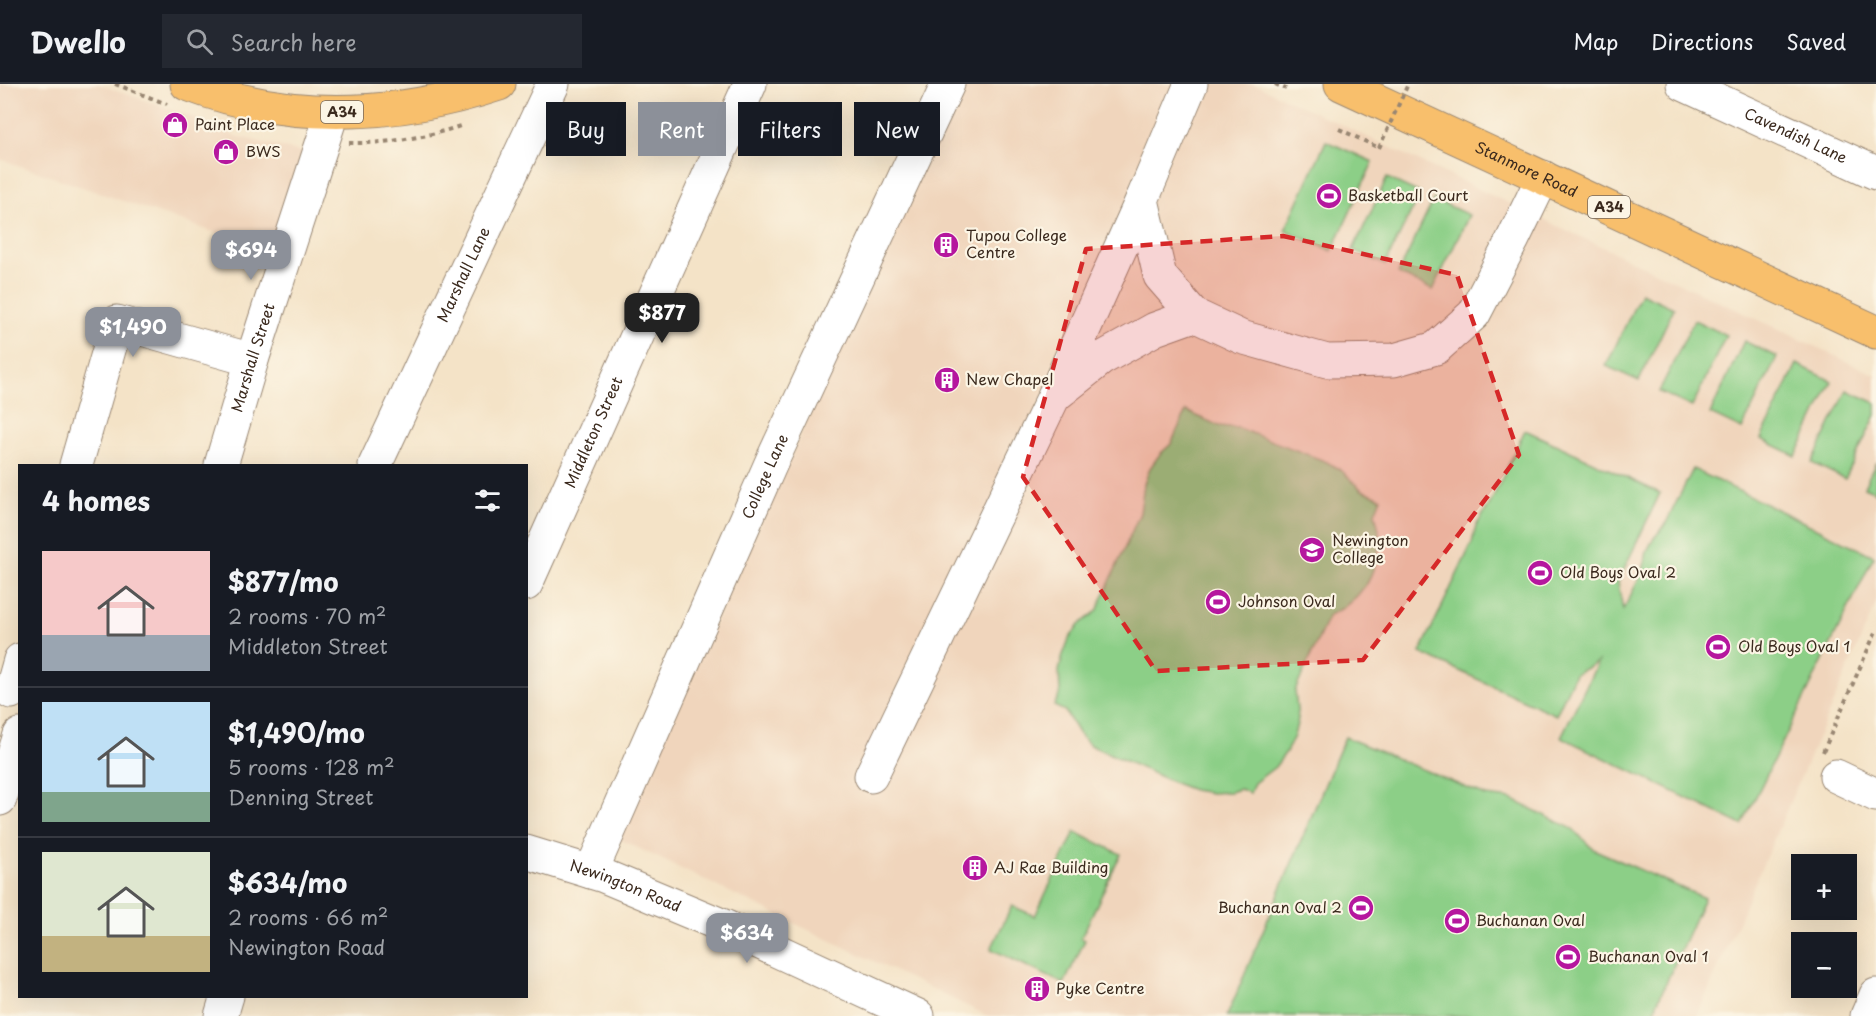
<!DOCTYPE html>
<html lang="en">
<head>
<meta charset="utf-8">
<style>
	:root { --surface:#171b24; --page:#242831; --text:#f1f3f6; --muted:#9ea1a6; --line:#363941; --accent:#8c9099 }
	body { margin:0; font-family:"Playpen Sans",sans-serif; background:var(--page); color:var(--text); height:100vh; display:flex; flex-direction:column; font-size:22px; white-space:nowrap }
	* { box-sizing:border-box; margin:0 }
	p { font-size:20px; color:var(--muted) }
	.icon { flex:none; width:33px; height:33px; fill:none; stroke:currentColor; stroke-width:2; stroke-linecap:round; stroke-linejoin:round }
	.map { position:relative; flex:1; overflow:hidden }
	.details { position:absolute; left:18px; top:380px; width:510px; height:534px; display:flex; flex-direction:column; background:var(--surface); border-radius:0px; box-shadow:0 6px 24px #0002 }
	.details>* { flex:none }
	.hud { position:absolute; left:546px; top:18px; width:570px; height:54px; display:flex; gap:12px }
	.controls { position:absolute; left:1791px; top:770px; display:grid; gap:12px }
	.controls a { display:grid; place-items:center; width:66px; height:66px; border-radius:0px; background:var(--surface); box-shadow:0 6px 24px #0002; font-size:30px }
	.price { position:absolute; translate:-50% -51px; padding:0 14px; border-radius:12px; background:var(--accent); color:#fff; font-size:20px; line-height:39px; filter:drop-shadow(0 2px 3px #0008) }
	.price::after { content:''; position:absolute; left:50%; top:36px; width:18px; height:14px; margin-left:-9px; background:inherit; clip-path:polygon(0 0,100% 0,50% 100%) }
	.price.selected { background:#222; color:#fff }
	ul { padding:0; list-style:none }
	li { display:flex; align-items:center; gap:18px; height:150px; padding:0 24px }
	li+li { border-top:2px solid var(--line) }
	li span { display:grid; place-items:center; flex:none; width:168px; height:120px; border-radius:0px; color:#555 }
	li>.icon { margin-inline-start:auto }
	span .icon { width:72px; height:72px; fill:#fffc; stroke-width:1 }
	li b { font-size:26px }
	h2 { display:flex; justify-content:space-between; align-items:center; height:72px; padding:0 24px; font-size:26px }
	.pill { padding:0 21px; border-radius:0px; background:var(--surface); box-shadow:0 6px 24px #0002; font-size:21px; line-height:54px }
	.pill.selected { background:var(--accent); color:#fff }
	header { display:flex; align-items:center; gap:36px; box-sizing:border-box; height:84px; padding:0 30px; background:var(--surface); border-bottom:2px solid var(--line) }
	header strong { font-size:28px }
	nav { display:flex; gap:33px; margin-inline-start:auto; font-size:21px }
	.search { width:420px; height:54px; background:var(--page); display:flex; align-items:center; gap:15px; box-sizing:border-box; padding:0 21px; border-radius:0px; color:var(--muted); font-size:22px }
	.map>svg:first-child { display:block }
	.built { fill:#f0d5bc }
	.green { fill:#8ccf87; stroke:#647c52; stroke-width:1.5 }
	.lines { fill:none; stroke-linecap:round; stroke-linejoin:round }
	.minor-casing { stroke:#988672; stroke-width:35 }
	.highway-casing { stroke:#988672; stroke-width:35 }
	.path { stroke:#988672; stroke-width:4; stroke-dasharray:4.5 4.5; stroke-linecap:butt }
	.minor { stroke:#fff; stroke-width:33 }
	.highway { stroke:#f8bf6c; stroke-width:33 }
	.path-bridge { stroke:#988672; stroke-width:4; stroke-dasharray:4.5 4.5; stroke-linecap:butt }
	.marked { fill:#d62828; fill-opacity:0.2; stroke:#d62828; stroke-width:4.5; stroke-dasharray:12 8; stroke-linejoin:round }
	.labels { text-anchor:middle; stroke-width:4.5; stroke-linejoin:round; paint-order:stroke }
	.shield { fill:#fcf5e5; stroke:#75675a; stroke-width:1.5 }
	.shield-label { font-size:14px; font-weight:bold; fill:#3b2a1e }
	.poi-label { font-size:15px; fill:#3b2a1e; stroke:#fcf5e5; text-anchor:start }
	.street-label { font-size:15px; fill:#3b2a1e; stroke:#fcf5e5 }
</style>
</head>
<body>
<header>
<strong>Dwello</strong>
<div class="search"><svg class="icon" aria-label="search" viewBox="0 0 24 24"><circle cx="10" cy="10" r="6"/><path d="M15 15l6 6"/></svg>Search here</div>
<nav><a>Map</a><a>Directions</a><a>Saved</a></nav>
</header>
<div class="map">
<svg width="1876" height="932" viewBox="0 0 1876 932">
	<rect width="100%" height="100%" fill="#fcf5e5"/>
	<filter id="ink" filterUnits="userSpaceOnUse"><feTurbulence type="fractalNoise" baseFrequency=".0167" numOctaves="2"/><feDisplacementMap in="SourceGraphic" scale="12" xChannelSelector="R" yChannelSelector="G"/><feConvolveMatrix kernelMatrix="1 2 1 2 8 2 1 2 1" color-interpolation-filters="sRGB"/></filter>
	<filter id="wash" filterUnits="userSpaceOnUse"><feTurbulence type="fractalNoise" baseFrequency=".008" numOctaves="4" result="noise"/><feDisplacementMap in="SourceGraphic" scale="24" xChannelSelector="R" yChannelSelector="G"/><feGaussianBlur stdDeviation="1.35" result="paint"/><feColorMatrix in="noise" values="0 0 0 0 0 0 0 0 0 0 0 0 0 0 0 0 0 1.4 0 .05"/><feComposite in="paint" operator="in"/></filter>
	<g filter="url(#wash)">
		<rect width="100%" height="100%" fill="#f4e3c7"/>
		<g class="built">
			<path d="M0 0H98L192 33 235 52 322 73 295 167 243 158 0 75Z"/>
			<path d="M960 0H1254L1876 291V520L1697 932H988L617 754Z"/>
		</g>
		<g class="green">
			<path d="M1326 57 1373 78 1332 167 1285 146Z"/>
			<path d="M1387 94 1420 109 1385 181 1353 166Z"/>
			<path d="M1434 115 1469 131 1433 206 1398 190Z"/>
			<path d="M1641 209 1674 224 1639 297 1606 282Z"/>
			<path d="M1694 236 1726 251 1692 323 1659 308Z"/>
			<path d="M1744 257 1777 273 1742 345 1710 330Z"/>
			<path d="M1797 280 1832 297 1796 372 1761 355Z"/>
			<path d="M1847 306 1876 319V331L1845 395 1812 379Z"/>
			<path d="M1186 327 1219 342 1238 344 1327 378 1342 387 1362 406 1381 414 1375 429 1379 446V464L1375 481 1368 498 1357 512 1343 524 1329 531 1295 607 1298 635 1294 652 1286 668 1275 683 1254 699 1250 709 1240 705 1229 708 1211 709 1193 706 1177 700 1090 661 1078 649 1065 627 1054 622 1060 609 1059 587 1063 571 1069 555 1079 541 1097 527 1140 429 1144 400 1150 384 1160 370 1171 360Z"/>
			<path d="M1525 346 1660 409 1618 498 1623 526 1643 487 1647 467 1654 454 1665 441 1693 385 1874 472 1742 741 1561 653 1598 578 1575 590 1556 631 1420 569 1472 459 1476 442 1490 420Z"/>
			<path d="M1876 378V408L1864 403Z"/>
			<path d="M1345 653 1486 712 1511 715 1573 745 1593 765 1704 814 1657 919 1654 932H1227Z"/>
			<path d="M1075 748 1121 770 1081 854 1085 856 1064 900 991 865 1012 822 1035 832Z"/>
		</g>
	</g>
	<g filter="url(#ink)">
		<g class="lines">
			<g class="minor-casing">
				<g id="minor">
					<path d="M1191 0 1142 116 1160 192 1194 231 1241 253 1327 277 1394 276 1436 264 1474 230 1512 157 1543 93"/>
					<path id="s1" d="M1683 0 1876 89"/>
					<path d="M1058 309 1101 275 1155 245 1194 231"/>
					<path d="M76 381 117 238 252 276"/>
					<path id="s2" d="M221 381 252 276 332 29"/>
					<path id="s3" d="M375 381 553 0"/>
					<path id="s4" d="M526 500 750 0"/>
					<path d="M11 608 20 576"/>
					<path d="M871 692 1054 312 1142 116"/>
					<path d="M1836 692 1876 711"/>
					<path d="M0 715 20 651"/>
					<path id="s5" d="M526 768 604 792 726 843 918 932"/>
					<path id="s6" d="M591 788 772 377 948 0"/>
					<path d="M221 932 227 912"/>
					<path d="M1867 932 1876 911"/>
				</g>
			</g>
			<g class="highway-casing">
				<g id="highway">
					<path d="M187 0C289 39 396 34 499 0"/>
					<path id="s7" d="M1341 0 1876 248"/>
				</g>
			</g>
			<g class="path">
				<path d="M115 0 167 20"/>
				<path d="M1275 0 1286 5"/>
				<path d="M1339 45 1379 64"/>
				<path d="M349 59C385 60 429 53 463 41"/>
				<path d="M1823 668 1876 547"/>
			</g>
			<use href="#minor" class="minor"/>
			<use href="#highway" class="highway"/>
			<path class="path-bridge" d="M1379 64 1408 0"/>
		</g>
	</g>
	<path class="marked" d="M1283 152 1457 191 1519 371 1363 576 1156 587 1023 393 1086 165Z"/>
	<defs>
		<g id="shop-disc" transform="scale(1.35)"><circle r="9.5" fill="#b5179e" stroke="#fcf5e5"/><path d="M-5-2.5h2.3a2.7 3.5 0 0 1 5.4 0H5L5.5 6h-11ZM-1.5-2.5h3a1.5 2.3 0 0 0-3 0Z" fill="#fff"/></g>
		<g id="stadium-disc" transform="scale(1.35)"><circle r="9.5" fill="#b5179e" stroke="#fcf5e5"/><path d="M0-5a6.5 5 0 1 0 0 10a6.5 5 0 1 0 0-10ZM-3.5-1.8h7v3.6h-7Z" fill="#fff"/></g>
		<g id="building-disc" transform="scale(1.35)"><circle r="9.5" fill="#b5179e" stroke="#fcf5e5"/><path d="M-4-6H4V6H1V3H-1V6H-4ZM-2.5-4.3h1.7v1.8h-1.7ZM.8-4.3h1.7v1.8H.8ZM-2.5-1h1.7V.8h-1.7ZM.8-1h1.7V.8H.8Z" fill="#fff"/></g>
		<g id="school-disc" transform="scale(1.35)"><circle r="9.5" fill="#b5179e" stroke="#fcf5e5"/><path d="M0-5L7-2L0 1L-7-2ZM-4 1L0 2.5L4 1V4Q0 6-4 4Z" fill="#fff"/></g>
	</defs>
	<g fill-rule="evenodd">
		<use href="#shop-disc" x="175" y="41"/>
		<use href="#shop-disc" x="226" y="68"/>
		<use href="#stadium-disc" x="1329" y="112"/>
		<use href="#building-disc" x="946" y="161"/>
		<use href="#building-disc" x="947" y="296"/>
		<use href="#school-disc" x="1312" y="466"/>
		<use href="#stadium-disc" x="1540" y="489"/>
		<use href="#stadium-disc" x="1218" y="518"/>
		<use href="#stadium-disc" x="1718" y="563"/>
		<use href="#building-disc" x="975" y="784"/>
		<use href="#stadium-disc" x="1361" y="824"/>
		<use href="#stadium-disc" x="1457" y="837"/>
		<use href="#stadium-disc" x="1568" y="873"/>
		<use href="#building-disc" x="1037" y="905"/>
	</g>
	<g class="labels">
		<g class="shield">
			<rect x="321" y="17" width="42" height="22" rx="4.5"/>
			<rect x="1588" y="112" width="42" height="22" rx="4.5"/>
		</g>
		<g class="shield-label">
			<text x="342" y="33">A34</text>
			<text x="1609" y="128">A34</text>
		</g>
		<g class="poi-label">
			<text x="195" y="46">Paint Place</text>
			<text x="246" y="73">BWS</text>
			<text x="1348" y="117">Basketball Court</text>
			<text x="966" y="157">Tupou College<tspan x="966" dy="17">Centre</tspan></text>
			<text x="966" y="301">New Chapel</text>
			<text x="1332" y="462">Newington<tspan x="1332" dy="17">College</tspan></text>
			<text x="1560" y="494">Old Boys Oval 2</text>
			<text x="1238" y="523">Johnson Oval</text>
			<text x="1738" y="568">Old Boys Oval 1</text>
			<text x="994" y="789">AJ Rae Building</text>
			<text x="1342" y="829" text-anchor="end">Buchanan Oval 2</text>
			<text x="1476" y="842">Buchanan Oval</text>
			<text x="1588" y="878">Buchanan Oval 1</text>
			<text x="1056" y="910">Pyke Centre</text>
		</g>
		<g class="street-label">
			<text dy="5" stroke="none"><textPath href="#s1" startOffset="124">Cavendish Lane</textPath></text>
			<text dy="5" stroke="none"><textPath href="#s7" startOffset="204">Stanmore Road</textPath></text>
			<text dy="5" stroke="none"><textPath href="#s3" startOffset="210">Marshall Lane</textPath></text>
			<text dy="5" stroke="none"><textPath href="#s2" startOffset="112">Marshall Street</textPath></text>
			<text dy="5" stroke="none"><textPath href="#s4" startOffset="166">Middleton Street</textPath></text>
			<text dy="5" stroke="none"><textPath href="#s6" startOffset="432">College Lane</textPath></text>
			<text dy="5" stroke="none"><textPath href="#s5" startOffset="105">Newington Road</textPath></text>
		</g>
	</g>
</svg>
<div class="controls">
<a>+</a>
<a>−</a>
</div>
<b class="price" style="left:251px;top:197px">$694</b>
<b class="price selected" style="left:662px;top:260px">$877</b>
<b class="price" style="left:133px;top:274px">$1,490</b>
<b class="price" style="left:747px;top:880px">$634</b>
<div class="hud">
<a class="pill">Buy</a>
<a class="pill selected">Rent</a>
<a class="pill">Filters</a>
<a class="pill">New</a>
</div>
<section class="details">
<h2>4 homes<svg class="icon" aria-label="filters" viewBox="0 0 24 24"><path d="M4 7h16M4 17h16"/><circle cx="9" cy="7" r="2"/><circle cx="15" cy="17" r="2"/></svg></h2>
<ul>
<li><span style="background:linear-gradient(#f6c9c9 70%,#9aa5b1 0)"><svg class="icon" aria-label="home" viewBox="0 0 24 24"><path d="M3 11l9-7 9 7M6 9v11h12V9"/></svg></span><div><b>$877/mo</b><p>2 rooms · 70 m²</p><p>Middleton Street</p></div></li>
<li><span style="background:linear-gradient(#bfe0f5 75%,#7fa58c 0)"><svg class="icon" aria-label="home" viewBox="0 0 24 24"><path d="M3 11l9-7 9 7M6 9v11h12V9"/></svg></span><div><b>$1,490/mo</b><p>5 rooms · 128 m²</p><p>Denning Street</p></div></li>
<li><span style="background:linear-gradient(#dfe7d0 70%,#c2b280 0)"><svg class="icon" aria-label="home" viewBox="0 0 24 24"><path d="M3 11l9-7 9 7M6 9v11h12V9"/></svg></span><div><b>$634/mo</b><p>2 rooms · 66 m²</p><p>Newington Road</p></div></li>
</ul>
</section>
</div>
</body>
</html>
